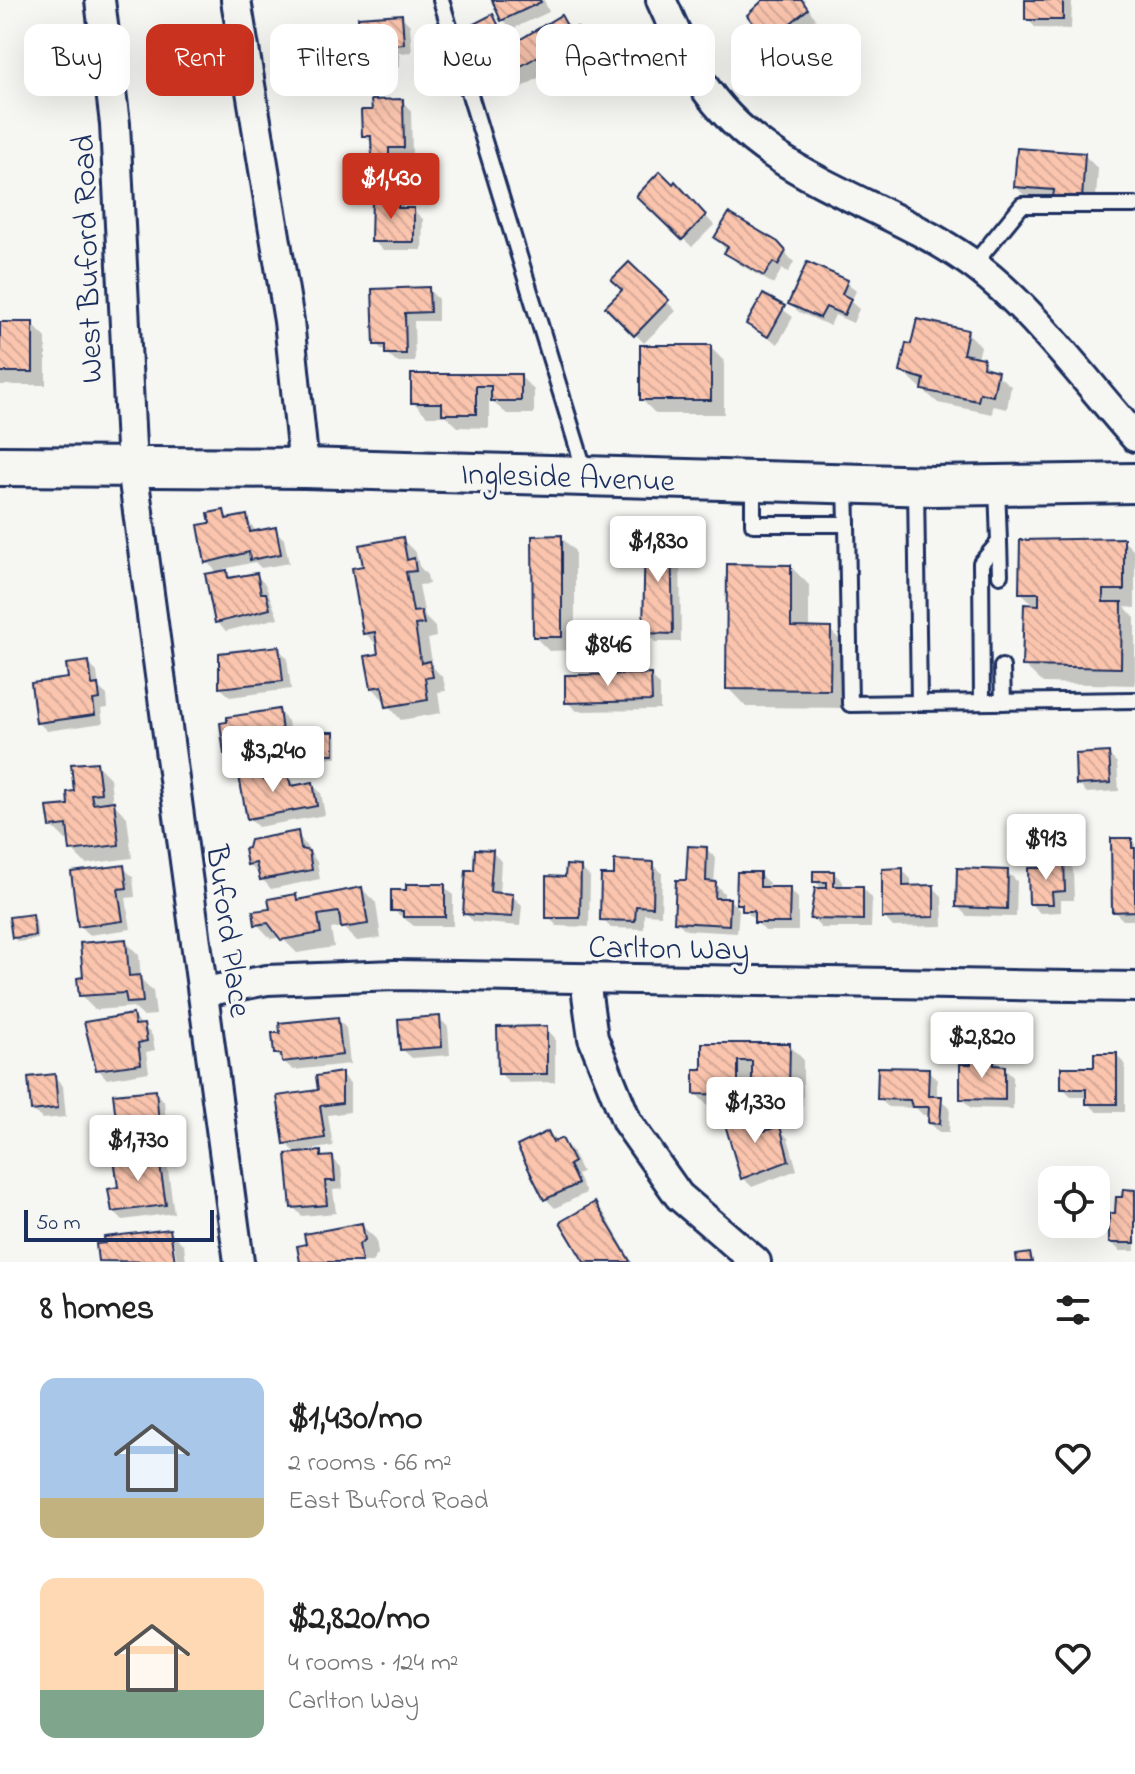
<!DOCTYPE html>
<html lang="en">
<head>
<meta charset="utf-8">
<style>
	:root { --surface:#fff; --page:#f6f6f6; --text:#222; --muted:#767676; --accent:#c8321e }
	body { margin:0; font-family:"Indie Flower",sans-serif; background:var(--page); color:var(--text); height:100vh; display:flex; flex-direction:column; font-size:30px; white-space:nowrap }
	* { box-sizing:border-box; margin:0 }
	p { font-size:26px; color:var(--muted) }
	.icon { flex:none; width:44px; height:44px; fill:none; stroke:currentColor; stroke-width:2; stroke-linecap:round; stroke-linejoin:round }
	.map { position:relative; height:1262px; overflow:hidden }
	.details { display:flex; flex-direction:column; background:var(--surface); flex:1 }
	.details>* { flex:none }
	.guide { position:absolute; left:24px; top:24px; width:1088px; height:72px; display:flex; gap:16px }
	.fabs { position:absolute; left:1038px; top:1166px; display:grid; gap:16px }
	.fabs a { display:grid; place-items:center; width:72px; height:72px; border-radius:16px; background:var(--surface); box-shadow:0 8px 32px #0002; font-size:40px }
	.scale { position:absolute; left:24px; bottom:20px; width:190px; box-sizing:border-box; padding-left:8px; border:4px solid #1b2f5e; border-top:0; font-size:22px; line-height:28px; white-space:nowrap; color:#1b2f5e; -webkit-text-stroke:6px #f6f6f2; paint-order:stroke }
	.price { position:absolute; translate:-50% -68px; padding:0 18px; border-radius:8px; background:#fff; color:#222; font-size:26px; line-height:52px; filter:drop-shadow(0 2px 4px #0008) }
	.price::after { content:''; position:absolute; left:50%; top:48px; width:24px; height:18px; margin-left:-12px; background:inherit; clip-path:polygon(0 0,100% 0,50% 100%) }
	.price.selected { background:var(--accent); color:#fff }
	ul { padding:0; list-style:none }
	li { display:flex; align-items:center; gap:24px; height:200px; padding:0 40px }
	li span { display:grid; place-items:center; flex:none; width:224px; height:160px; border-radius:16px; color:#555 }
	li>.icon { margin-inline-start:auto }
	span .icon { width:96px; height:96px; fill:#fffc; stroke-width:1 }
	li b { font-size:34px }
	h2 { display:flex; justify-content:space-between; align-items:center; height:96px; padding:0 40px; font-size:34px }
	.tag { padding:0 28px; border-radius:16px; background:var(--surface); box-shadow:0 8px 32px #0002; font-size:28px; line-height:72px }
	.tag.selected { background:var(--accent); color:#fff }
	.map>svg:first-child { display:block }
	.shadow { fill:#0003 }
	.building { fill:url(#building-back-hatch); stroke:#1b2f5e; stroke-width:2 }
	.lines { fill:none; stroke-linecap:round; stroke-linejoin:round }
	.lane-casing { stroke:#1b2f5e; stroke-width:20 }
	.street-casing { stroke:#1b2f5e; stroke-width:34 }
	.secondary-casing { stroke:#1b2f5e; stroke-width:44 }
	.lane { stroke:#f6f6f2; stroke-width:14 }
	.street { stroke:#f6f6f2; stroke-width:28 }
	.secondary { stroke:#f6f6f2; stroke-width:38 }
	.labels { text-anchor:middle; stroke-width:7; stroke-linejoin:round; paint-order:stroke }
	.street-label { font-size:32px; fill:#1b2f5e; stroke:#f6f6f2 }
</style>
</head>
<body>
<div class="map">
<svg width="1135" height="1262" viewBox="0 0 1135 1262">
	<defs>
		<pattern id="building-back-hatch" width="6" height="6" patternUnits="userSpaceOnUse" patternTransform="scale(2)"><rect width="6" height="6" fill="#fac4ad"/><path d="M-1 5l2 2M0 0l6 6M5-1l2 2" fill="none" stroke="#d6a997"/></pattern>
	</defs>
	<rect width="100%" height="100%" fill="#f6f6f2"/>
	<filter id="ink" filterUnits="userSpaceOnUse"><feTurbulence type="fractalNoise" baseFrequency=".0125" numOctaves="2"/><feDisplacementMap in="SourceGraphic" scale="16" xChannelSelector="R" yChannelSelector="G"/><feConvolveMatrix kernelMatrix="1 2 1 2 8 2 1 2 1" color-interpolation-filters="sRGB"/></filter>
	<g filter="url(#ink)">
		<g class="shadow">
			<path d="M494 0H544L549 12 512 29 503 20Z"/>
			<path d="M766 0H802L816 19 778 50 750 15Z"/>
			<path d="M1027 0H1072L1071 29 1036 28 1027 19Z"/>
			<path d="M401 16 410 25 412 52 399 53 400 67 372 69 363 59Z"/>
			<path d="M492 17 512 46 561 18 590 44 608 74 574 95 553 69 523 87 509 73 497 52 485 57 476 48Z"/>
			<path d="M402 101 411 111 412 156 397 157V170H383L374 161V145L364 135 374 112Z"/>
			<path d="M1084 155 1098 169 1095 213 1069 211 1030 201 1016 187Z"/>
			<path d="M673 186 684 193 714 225 692 247 639 196Z"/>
			<path d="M397 198 406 210H413L423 219 422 250H383L373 241Z"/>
			<path d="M716 238 777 244 794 262 788 273 782 269 773 284 736 262Z"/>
			<path d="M629 264 676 311 644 343 608 307 624 290Z"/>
			<path d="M847 282 856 291 851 302 859 309 853 323 835 315 830 326 799 312 790 303Z"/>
			<path d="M428 289 438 299V321H414L415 362H396L376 344 374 291Z"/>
			<path d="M764 296 793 317 778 344 749 324Z"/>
			<path d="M0 324H32L46 338V385H0Z"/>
			<path d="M967 332 981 346 978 359 1011 386 1007 409 993 406 992 414 938 403 902 371 913 346Z"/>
			<path d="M710 347 724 361V414H656L642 400Z"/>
			<path d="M413 376H520L534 390V414H507L489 399V428L458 427 446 416H427L413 402Z"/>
			<path d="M223 512 231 520 246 517 257 533 275 530 284 539 289 563 261 568 255 562 223 569 233 579 256 575 265 584 278 618 226 631 216 622 219 574 207 562 212 525Z"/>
			<path d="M670 535 680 544 681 642H655L646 632Z"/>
			<path d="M561 537 575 551V650L549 651 535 637Z"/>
			<path d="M402 539 416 553 419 566 427 575 429 584 419 585 425 617 435 627 436 637 428 639 433 667 443 678 446 691 438 692 441 713 401 720 372 687 381 656 379 647 365 633V568Z"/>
			<path d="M1123 540 1135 552V608L1125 607 1135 618V685L1043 683 1024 665 1036 607 1021 592Z"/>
			<path d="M791 567 809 585V630H830L849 649 848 708 746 707 728 688Z"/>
			<path d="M278 648 287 658 291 689 230 697 221 688Z"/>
			<path d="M88 663 97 672 99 688 107 695 108 708 101 709 103 723 47 731 38 722 70 680Z"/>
			<path d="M650 676 660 685V710L577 711 567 702Z"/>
			<path d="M279 711 288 721 293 755 235 763 226 753Z"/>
			<path d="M333 734 337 738V758H318L314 754Z"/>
			<path d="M1108 754 1117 763 1119 791 1087 793 1078 784Z"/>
			<path d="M96 764 110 778 113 803 127 817 132 858 86 864 72 850 70 839 66 840 52 826 70 807Z"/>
			<path d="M261 769 270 778 288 777 298 787 312 784 321 793 325 815 258 827 249 818Z"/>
			<path d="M297 833 317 862 320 879 271 889 249 864Z"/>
			<path d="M1131 840 1135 844V920H1123L1114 911Z"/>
			<path d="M706 849 716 858 714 883 724 893V900H730L739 909 737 933 686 930 676 921 688 883Z"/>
			<path d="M492 852 501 861 499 895 512 896 522 905 520 926 474 922 465 913 475 872Z"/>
			<path d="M1063 860 1073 869 1074 900H1061V912L1040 913 1031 904 1048 870Z"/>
			<path d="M653 864 662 873 661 915 644 914V929L611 928 602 919 616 877Z"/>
			<path d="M123 867 133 877 135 897 126 898 131 929 89 935 80 926Z"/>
			<path d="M581 868 590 877 589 927 557 926 548 917 567 879Z"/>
			<path d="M902 870 911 879V887H933L942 896 943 926 893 927 884 917Z"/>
			<path d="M1007 872 1017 881 1016 917 967 916 958 907Z"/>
			<path d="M834 873 843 882V888H863L872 898 871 928H821L812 918 823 890 815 881Z"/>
			<path d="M759 874 769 883 768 889H789L798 898V931H765L738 903Z"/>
			<path d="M444 886 453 895V926H414L393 910Z"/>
			<path d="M362 889 376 903 381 938 357 941 343 927 331 929 334 947 297 953 281 937 271 939 257 924 295 896 301 902Z"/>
			<path d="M32 916 36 920 38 939 18 942 14 938Z"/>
			<path d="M125 941 139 955 141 979 153 991 156 1015 143 1016 133 1007 95 1010 81 996 85 979Z"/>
			<path d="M133 1016 152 1035 155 1050 146 1052 149 1072 107 1079 98 1069Z"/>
			<path d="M439 1018 448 1027 450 1055 412 1058 402 1049Z"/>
			<path d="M337 1019 346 1028 350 1064 293 1070 276 1054Z"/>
			<path d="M546 1028 555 1038V1082L509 1083 500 1073Z"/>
			<path d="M789 1045 803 1059V1105H768L751 1088V1108H710L696 1094V1071Z"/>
			<path d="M1116 1055 1125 1064V1112H1097L1088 1103V1097H1072L1063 1088Z"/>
			<path d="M993 1058 1013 1077V1109L971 1108 962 1099 973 1066Z"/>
			<path d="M928 1070 937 1080V1098L950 1107 949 1132H939L930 1123V1115H923L916 1108 888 1107 879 1098Z"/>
			<path d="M341 1074 350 1083V1112L328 1115 333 1146 304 1151 305 1154 320 1153 326 1159 332 1158 341 1167 343 1189 333 1190 336 1213 302 1216 293 1207 298 1155 286 1143 320 1092Z"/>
			<path d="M54 1076 63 1086 66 1117 42 1119 33 1110Z"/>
			<path d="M155 1092 164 1101 168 1142 123 1147 114 1138 118 1121Z"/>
			<path d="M755 1114 766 1132 779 1129 788 1138 797 1170 752 1187 742 1177Z"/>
			<path d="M548 1133 571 1149 582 1172 577 1175 586 1193 555 1208 546 1199 520 1147Z"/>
			<path d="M158 1154 167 1163 174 1213 123 1220 114 1211 120 1189Z"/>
			<path d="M1135 1192V1251H1120L1111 1242 1117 1215Z"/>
			<path d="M595 1204 604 1213 632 1262H586Z"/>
			<path d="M361 1225 376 1239 378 1254 372 1262H302Z"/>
			<path d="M169 1231 184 1245 186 1262H177L174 1243H170L173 1262 100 1260Z"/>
		</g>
		<g class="building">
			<path d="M492 0H540L541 2 501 21Z"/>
			<path d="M763 0H802L808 9 767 42 747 15Z"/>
			<rect x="1025" y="0" width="38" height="20"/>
			<path d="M402 14 404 44 391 45 392 58 361 60 358 17Z"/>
			<path d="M493 14 503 35 475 49 464 29Z"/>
			<path d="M561 15 570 31 577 27 596 60 558 82 542 54 507 74 496 54Z"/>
			<path d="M403 99 404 148H389V162H372L371 136H362L361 110H372L371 100Z"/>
			<path d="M1017 148 1085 153 1082 200 1053 198 1054 190 1014 187Z"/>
			<path d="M660 171 673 184 675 181 706 215 682 240 636 196Z"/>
			<path d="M372 196H398V208H414V242H371Z"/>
			<path d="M729 213 778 242 786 251 778 265 773 262 764 276 724 253 728 247 714 238Z"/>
			<path d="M629 262 669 300 634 336 605 307 622 290 611 280Z"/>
			<path d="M807 262 848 280 842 294 851 299 844 315 826 307 820 318 788 304Z"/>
			<path d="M429 287 430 312 405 313 406 354H385V345H374L372 289Z"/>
			<path d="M763 294 785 306 768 337 746 324Z"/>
			<path d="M917 319 968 330 963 354 984 358 983 367 998 371 993 396 980 393 978 401 922 390 924 379 900 372 906 343 911 344Z"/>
			<rect x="0" y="322" width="33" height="50"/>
			<rect x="640" y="345" width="71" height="55"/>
			<path d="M411 374H521V401H491V386H476V414H442V403H411Z"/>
			<path d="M224 510 226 519 247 515 250 532 276 527 281 554 250 560 249 552 205 563 198 525 210 523 208 513Z"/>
			<path d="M645 533H671L673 634 643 633Z"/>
			<path d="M562 535V637H533L532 536Z"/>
			<path d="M403 537 407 560 414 558 416 571 406 572 413 612 421 611 424 624 415 625 421 663 430 661 433 677 425 678 428 700 386 707 382 686 371 688 365 656 378 654 375 632 363 634 352 568 363 566 359 545Z"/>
			<path d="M1124 538V590H1103V602H1122L1121 668 1022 666 1024 604 1039 605V593H1019L1020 540Z"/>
			<path d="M727 564 791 565V627L831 628 830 690 726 689Z"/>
			<path d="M227 570 228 578 257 573 261 593H266L270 609 215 623 205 574Z"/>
			<path d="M279 646 283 681 219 688V653Z"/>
			<path d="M89 661 92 685 98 684 100 699 93 700 95 715 36 723 31 683 68 678 66 664Z"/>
			<path d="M651 674 652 701 565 703V675Z"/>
			<path d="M279 709 284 746 224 754 220 723 227 722V717Z"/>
			<path d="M311 732H334V754H312Z"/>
			<path d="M1109 752 1111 783 1076 785 1075 754Z"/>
			<path d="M97 762 101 793 91 794 93 804 114 801 119 845 70 851 67 825 50 827 47 807 68 805 67 792 74 791 71 764Z"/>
			<path d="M261 767 263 779 288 775 291 786 313 782 317 806 247 819 238 771Z"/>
			<path d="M298 831 301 849 309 851 312 870 260 880 256 863 247 865 244 849 248 848 250 840Z"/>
			<path d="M1111 838H1132V848H1135V911L1112 912Z"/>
			<path d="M688 846 707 847 706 881 716 882 715 898H730L729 925 674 922 676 880H686Z"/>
			<path d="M475 849 493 850 490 892 513 894 512 917 463 914 466 870H474Z"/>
			<path d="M1064 858 1065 891 1052 892 1053 904H1029L1028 868H1046V859Z"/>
			<path d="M614 860 654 862 653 907 636 906 635 921 600 920 601 875H614Z"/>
			<path d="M124 865 127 888 118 889 123 921 78 927 71 872Z"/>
			<path d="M566 865 581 866 580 918H546V876L565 877Z"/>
			<path d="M903 868V886L934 885V917L882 918V869Z"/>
			<path d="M957 868 1008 870 1007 909 956 907Z"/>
			<path d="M813 871H834V886H863V920L810 919 815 888H827V882H813Z"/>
			<path d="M737 872H760V887H790L789 923H754V911H742V904H736Z"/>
			<path d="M406 884H445V917H403V911H391V890H406Z"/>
			<path d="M362 887 368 924 341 928 339 912 318 915 321 933 281 940 268 923 255 925 253 911 270 909 268 899 296 894 297 900Z"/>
			<path d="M33 914 35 936 12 938 9 917Z"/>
			<path d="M126 939 129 976 140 975 143 1002 127 1003 125 993 79 996 77 978 83 977 80 943Z"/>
			<path d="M133 1014 135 1025 144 1024 147 1041 138 1043 141 1064 96 1070 84 1022Z"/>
			<path d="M440 1016 442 1047 400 1050 398 1019Z"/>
			<path d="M338 1017 342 1055 282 1062 281 1054H274L272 1033H280L279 1023Z"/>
			<path d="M547 1026V1074H498L497 1027Z"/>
			<path d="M702 1043H790L789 1092H752V1061H738V1095L694 1094V1069H702Z"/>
			<path d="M1094 1053H1117V1104H1086V1089H1061V1067H1094Z"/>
			<path d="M971 1056H994V1065L1005 1066V1100L960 1099V1064H971Z"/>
			<path d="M878 1067 929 1068 928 1096H942L940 1124 928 1123 929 1107H912L910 1100 877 1099Z"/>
			<path d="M342 1072V1103L320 1106 325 1138 284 1144 277 1096 318 1090 316 1076Z"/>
			<path d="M55 1074 58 1108 31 1111 28 1077Z"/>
			<path d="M156 1090 160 1134 112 1139 110 1119H116L113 1094Z"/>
			<path d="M755 1112 761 1132 780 1126 789 1161 741 1179 724 1121Z"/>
			<path d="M548 1131 553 1142 562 1138 574 1162 569 1165 578 1184 544 1200 517 1146Z"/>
			<path d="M321 1151V1157L333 1156 335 1181H325L327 1205 291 1208 286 1154Z"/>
			<path d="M158 1152 166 1205 112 1212 108 1189 118 1187 114 1158Z"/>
			<path d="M1123 1189 1135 1190V1243H1109V1213H1115L1116 1197H1122Z"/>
			<path d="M595 1202 630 1261 628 1262H584L560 1222Z"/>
			<path d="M362 1223 365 1240 359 1244 362 1262H300L297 1246 306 1244 304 1234Z"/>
			<path d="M170 1229 175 1262 98 1261 96 1244 105 1243 104 1237Z"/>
			<path d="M1030 1253 1032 1262H1017L1016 1255Z"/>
		</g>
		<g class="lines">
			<g class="lane-casing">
				<g id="lane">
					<path d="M441 0 585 472"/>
					<path d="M973 265 1022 205H1135"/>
					<path d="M753 482V524H847L850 704 1135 700"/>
					<path d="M846 484 847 524"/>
					<path d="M916 486 919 703"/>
					<path d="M999 542 1000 575"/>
					<path d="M1002 667 1003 702"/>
					<path d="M982 702 981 563 999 542 997 486"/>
				</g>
			</g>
			<g class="street-casing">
				<g id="street">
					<path d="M100 0 115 124 132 467 239 1262"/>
					<path d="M236 0 289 321 304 468"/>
					<path d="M661 0C674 28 685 56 701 82 762 177 880 199 967 260 1027 301 1086 382 1135 437"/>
					<path d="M585 980 593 1038 627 1122 679 1196 756 1262"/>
					<path d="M204 992 267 980 395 975 1135 987"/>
				</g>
			</g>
			<g class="secondary-casing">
				<path id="secondary" d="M0 466 304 468 933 486 1135 483"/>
			</g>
			<use href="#lane" class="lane"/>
			<use href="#street" class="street"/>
			<use href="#secondary" class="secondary"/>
		</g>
	</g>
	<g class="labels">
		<g class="street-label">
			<text transform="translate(86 259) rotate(-92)" y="11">West Buford Road</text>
			<text transform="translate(568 476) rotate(2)" y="11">Ingleside Avenue</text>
			<text transform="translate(230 931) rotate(82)" y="11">Buford Place</text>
			<text transform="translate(669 947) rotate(1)" y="11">Carlton Way</text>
		</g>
	</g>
</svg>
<div class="fabs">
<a><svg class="icon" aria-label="locate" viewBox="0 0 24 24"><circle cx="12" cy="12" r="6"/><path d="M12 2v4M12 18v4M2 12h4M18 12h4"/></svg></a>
</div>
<div class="scale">50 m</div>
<b class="price selected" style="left:391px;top:221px">$1,430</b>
<b class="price" style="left:658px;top:584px">$1,830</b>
<b class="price" style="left:608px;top:688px">$846</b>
<b class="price" style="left:273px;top:794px">$3,240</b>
<b class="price" style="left:1046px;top:882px">$913</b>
<b class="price" style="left:982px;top:1080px">$2,820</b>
<b class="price" style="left:755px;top:1145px">$1,330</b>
<b class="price" style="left:138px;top:1183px">$1,730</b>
<div class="guide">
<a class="tag">Buy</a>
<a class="tag selected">Rent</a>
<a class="tag">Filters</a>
<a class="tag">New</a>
<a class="tag">Apartment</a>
<a class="tag">House</a>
</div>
</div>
<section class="details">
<h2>8 homes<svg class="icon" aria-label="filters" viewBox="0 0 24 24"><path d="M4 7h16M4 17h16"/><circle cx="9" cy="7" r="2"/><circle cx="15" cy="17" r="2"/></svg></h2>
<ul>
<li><span style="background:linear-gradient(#a9c7e8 75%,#c2b280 0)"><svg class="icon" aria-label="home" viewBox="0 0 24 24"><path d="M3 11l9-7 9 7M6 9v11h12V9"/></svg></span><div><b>$1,430/mo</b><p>2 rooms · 66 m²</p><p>East Buford Road</p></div><svg class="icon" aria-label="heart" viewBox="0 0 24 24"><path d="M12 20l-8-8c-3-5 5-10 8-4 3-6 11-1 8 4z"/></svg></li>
<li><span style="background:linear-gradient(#ffd9b3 70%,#7fa58c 0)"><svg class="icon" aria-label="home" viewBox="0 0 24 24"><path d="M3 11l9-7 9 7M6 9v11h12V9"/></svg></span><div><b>$2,820/mo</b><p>4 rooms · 124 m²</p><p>Carlton Way</p></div><svg class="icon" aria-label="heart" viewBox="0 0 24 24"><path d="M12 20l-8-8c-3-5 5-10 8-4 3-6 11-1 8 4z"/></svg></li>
</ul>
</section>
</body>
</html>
